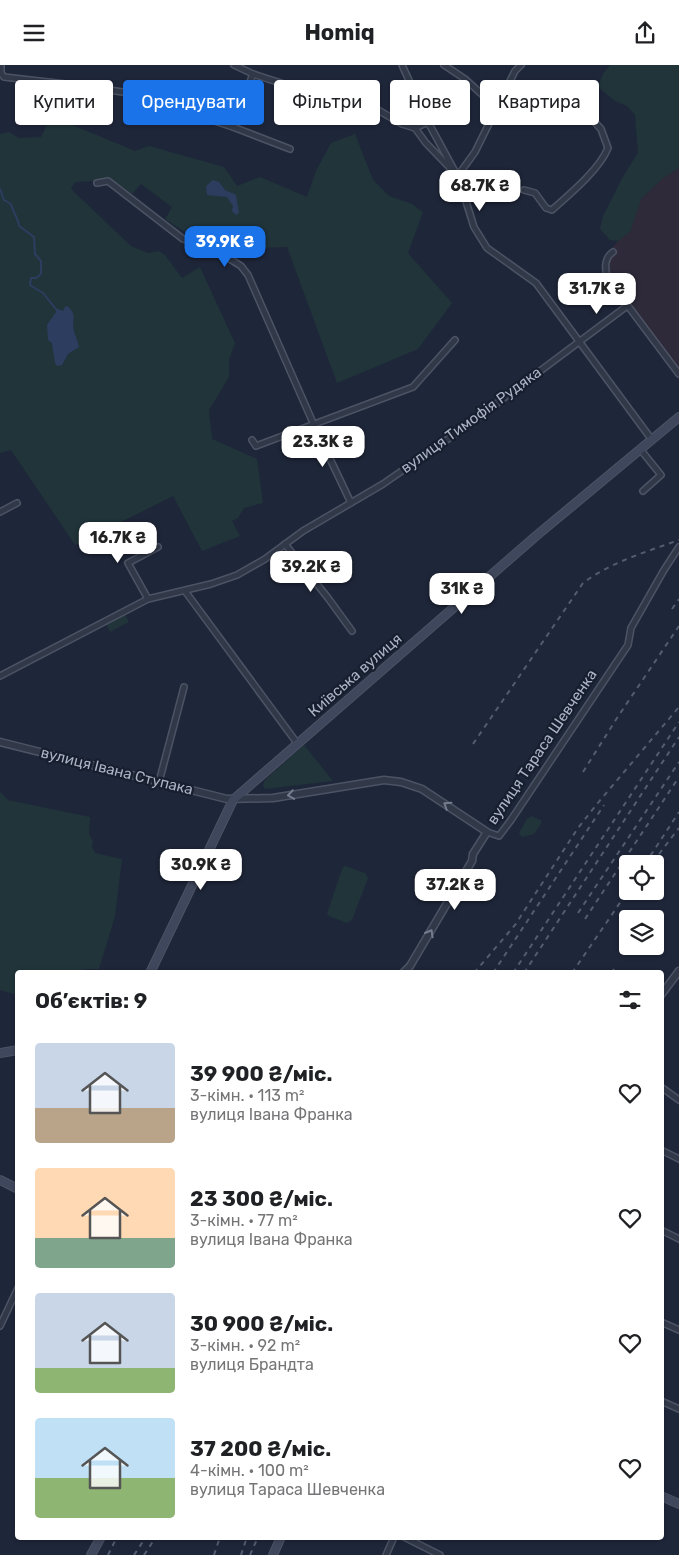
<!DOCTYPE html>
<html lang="uk">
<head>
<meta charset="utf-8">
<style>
	:root { --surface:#fff; --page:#f6f6f6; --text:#202124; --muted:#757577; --accent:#1a73e8 }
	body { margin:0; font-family:Rubik,sans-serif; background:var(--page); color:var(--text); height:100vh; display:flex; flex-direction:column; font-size:19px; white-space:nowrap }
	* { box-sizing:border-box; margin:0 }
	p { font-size:16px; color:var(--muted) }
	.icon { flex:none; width:28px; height:28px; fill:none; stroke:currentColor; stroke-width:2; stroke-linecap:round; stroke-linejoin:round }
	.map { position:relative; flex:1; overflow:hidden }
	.details { position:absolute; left:15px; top:905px; width:649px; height:570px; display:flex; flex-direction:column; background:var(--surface); border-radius:5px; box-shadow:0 1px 4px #0004 }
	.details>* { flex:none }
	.banner { position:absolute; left:15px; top:15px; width:650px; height:45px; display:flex; gap:10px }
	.controls { position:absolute; left:619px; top:790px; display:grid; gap:10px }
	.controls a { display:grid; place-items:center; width:45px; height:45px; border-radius:5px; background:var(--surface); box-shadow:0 1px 4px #0004; font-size:25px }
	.price { position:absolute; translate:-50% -42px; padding:0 11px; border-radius:10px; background:#fff; color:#222; font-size:16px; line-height:32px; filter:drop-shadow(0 1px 2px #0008) }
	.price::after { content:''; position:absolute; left:50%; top:30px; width:15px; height:11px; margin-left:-8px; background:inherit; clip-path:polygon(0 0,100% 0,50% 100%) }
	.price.selected { background:var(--accent); color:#fff }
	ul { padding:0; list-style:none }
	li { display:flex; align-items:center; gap:15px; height:125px; padding:0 20px }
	li span { display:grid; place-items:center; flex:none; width:140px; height:100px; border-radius:5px; color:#555 }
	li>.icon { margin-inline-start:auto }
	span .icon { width:60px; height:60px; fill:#fffc; stroke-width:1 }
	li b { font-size:21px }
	h2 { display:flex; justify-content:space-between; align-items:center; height:60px; padding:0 20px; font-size:21px }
	.tag { padding:0 18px; border-radius:5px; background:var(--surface); box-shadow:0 1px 4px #0004; font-size:18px; line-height:45px }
	.tag.selected { background:var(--accent); color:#fff }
	header { display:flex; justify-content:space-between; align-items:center; height:65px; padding:0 20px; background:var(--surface); font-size:22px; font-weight:700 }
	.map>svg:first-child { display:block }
	.medical { fill:#2e2a3a }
	.green { fill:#20343a }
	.water { fill:#2d3d60 }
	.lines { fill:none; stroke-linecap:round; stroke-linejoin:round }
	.stream { stroke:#2d3d60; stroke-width:2 }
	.minor-casing { stroke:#4c5364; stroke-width:8 }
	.tertiary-casing { stroke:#4c5364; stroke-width:9 }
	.secondary-casing { stroke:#4c5364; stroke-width:10 }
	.minor { stroke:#313949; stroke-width:5 }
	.tertiary { stroke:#313949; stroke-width:6 }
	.secondary { stroke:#3f475d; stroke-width:8 }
	.rail { stroke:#535c71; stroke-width:2; stroke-dasharray:5 5; stroke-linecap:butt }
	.oneway { stroke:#747c8e }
	.labels { text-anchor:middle; stroke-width:4.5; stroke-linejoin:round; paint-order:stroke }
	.street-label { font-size:15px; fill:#abb3c6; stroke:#171e2e }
</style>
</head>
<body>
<header><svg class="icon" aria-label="menu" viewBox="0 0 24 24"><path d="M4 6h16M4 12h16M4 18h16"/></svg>Homiq<svg class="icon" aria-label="share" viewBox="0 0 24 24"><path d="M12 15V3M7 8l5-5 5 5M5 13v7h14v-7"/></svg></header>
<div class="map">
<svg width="679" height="1490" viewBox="0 0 679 1490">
	<rect width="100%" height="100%" fill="#1e2639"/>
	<path class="medical" d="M679 103V305L602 202 608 188 618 176 630 167 641 134 663 113Z"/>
	<g class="green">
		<path d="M610 0H679V103L663 113 641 134 630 167 618 176 610 175 600 164 603 151 624 110 638 88 635 50 627 41 615 36 598 22 603 9Z"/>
		<path d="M51 51 135 86 149 81 224 102 237 121 260 112 307 132 316 106 331 78 355 69 373 115 389 131 412 139 423 147 408 188 452 238 418 284 337 318 287 182 218 184 194 173 165 154 172 142 141 119 132 129 109 113 92 116 75 117 71 124 131 181 148 188 159 186 165 190 182 213 200 202 235 278 229 295V312L209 345 212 374 257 394 263 438 244 443 238 453 232 456 240 471 202 486 173 431 75 480 11 385 0 388V69L9 67 19 73 41 72Z"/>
		<path d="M125 549 129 557 110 567 106 559Z"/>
		<path d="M304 680 333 716 265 724 263 721 265 715Z"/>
		<path d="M0 727 8 735 90 752 89 769 93 776 92 782 95 788 122 794 115 851 99 904H84L83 908H18L17 930 0 925Z"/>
		<path d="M531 751 541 755V759L534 769 522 772 519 768 527 754Z"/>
		<path d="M345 801 365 808 368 813 352 855 347 858 329 851 327 849 342 804Z"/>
	</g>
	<g class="water">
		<path d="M213 115 219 117 225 125 236 130 239 148 236 150 232 146 233 141 227 132 207 130 206 121Z"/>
		<path d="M67 241C75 247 74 252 73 260 73 267 78 275 79 282L68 289 62 300 57 301 55 298 52 278 48 275 47 260 56 247 55 243 63 246 65 242Z"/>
	</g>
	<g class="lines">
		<path class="stream" d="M0 124 4 135 11 139C13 148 18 152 19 161L34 172 35 189 41 196V209L36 213H31L30 220 43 228 55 243"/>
		<g class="minor-casing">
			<g id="minor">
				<path d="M1 0V8L4 12 83 21 129 28 233 62 290 84"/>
				<path d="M234 0 253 9 318 30 378 45 402 59 415 63 426 78 452 105"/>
				<path d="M402 0 428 57 459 114 474 162 487 183 536 218 652 375"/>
				<path d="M444 0 465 14 497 43"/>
				<path d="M510 18 550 36 577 44 592 54 601 64 608 83C599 105 570 129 552 145L546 143 535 128 524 125"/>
				<path d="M233 62 253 9"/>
				<path d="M415 63 428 57"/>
				<path d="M458 112 459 114 462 105 475 87 515 6 521 0"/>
				<path d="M97 118 108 116 183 174 214 184 241 201 248 210 314 360 351 438"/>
				<path d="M613 187C604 193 605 203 607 213L679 309"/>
				<path d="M252 375 256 381 413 322 455 275"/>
				<path d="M640 384 661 410 643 426"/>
				<path d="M0 447 17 438"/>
				<path d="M285 479 328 533 352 566"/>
				<path d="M185 526 297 678"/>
				<path d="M148 534 128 498 158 482"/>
				<path d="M0 611 148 534 211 519 237 510 265 494 303 466 383 419 461 365 627 241"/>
				<path d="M159 717 184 622"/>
				<path d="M487 767 499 771 511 755 628 580 631 563 664 505 679 482"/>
				<path d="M661 1022 679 1035"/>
				<path d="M661 1085 679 1094"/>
				<path d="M661 1165 679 1174"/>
				<path d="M661 1257 679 1265"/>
				<path d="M0 1261 18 1223"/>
				<path d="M661 1336 679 1344"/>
				<path d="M404 1472 440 1490"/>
				<path d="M386 1490 394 1472"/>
			</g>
		</g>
		<g class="tertiary-casing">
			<g id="tertiary">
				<path d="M0 677 227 734 273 733 384 715 401 717 422 724 487 767 473 789 472 796 410 901 403 908"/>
				<path d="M661 930 679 906"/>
			</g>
		</g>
		<g class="secondary-casing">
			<g id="secondary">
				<path d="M150 908 233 735 536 471 679 352"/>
				<path d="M0 988 18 985"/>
				<path d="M0 1115 18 1124"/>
				<path d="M661 1431 679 1439"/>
				<path d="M91 1490 101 1472"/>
				<path d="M273 1490 281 1472"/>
			</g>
		</g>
		<use href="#minor" class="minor"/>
		<use href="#tertiary" class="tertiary"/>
		<use href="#secondary" class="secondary"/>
		<g class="rail">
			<path d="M672 544 679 534"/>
			<path d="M473 679 583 518C611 497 646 487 679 475"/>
			<path d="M583 707 617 653 679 561"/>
			<path d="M659 789 679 763"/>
			<path d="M645 799 679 747"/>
			<path d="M578 848 679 697"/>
			<path d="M585 854 679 712"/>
			<path d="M474 908 515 860 578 763 597 739 679 642"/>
			<path d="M493 908 604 740"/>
			<path d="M513 908 679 657"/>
			<path d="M524 908 679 672"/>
			<path d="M572 908 628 826"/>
			<path d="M612 908 614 904"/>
			<path d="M108 1490 117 1472"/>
			<path d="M134 1490 146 1472"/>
			<path d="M144 1490 156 1472"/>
			<path d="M214 1490 220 1472"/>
			<path d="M241 1490 247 1472"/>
			<path d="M250 1490 258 1472"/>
		</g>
	</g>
	<defs><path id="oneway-chevron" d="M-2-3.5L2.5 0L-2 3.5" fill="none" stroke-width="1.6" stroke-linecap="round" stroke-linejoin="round" transform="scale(1.25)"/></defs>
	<g class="oneway">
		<use href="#oneway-chevron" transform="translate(291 730) rotate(171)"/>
		<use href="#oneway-chevron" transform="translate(447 740) rotate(-147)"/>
		<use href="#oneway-chevron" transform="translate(430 868) rotate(-60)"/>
	</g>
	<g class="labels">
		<g class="street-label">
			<text transform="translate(471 355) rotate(-36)" y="5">вулиця Тимофія Рудяка</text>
			<text transform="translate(355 610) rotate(-41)" y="5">Київська вулиця</text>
			<text transform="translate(542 682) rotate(-56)" y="5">вулиця Тараса Шевченка</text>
			<text transform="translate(117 706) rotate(14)" y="5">вулиця Івана Ступака</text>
		</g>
	</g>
</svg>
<div class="controls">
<a><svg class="icon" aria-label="locate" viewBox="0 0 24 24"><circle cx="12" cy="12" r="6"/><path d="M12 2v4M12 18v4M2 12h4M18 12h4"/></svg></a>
<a><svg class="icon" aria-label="layers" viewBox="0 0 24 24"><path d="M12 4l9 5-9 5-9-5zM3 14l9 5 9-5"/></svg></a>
</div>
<b class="price" style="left:480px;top:147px">68.7K ₴</b>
<b class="price selected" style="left:225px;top:203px">39.9K ₴</b>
<b class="price" style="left:597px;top:250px">31.7K ₴</b>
<b class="price" style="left:323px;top:403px">23.3K ₴</b>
<b class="price" style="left:118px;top:499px">16.7K ₴</b>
<b class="price" style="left:311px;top:528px">39.2K ₴</b>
<b class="price" style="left:462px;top:550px">31K ₴</b>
<b class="price" style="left:201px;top:826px">30.9K ₴</b>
<b class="price" style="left:455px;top:846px">37.2K ₴</b>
<div class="banner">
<a class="tag">Купити</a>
<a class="tag selected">Орендувати</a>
<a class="tag">Фільтри</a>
<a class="tag">Нове</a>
<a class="tag">Квартира</a>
</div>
<section class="details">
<h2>Об’єктів: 9<svg class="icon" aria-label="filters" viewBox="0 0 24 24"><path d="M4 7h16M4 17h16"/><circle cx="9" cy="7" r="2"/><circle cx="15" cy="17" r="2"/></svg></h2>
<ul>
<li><span style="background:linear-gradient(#c9d6e8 65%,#b9a48a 0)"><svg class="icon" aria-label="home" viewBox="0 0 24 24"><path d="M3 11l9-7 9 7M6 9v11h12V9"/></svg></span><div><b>39 900 ₴/міс.</b><p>3-кімн. · 113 m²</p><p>вулиця Івана Франка</p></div><svg class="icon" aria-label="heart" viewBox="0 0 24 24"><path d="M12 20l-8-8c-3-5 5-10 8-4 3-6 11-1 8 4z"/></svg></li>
<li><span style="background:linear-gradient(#ffd9b3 70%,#7fa58c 0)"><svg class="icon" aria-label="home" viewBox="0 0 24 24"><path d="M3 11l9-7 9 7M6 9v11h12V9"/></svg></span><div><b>23 300 ₴/міс.</b><p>3-кімн. · 77 m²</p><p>вулиця Івана Франка</p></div><svg class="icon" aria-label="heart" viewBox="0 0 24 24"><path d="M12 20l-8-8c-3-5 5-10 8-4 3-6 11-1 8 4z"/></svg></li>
<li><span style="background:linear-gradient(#c9d6e8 75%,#8fb573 0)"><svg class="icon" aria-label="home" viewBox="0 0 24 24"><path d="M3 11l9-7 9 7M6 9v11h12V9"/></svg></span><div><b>30 900 ₴/міс.</b><p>3-кімн. · 92 m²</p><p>вулиця Брандта</p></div><svg class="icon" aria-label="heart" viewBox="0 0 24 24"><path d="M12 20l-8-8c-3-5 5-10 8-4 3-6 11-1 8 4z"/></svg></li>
<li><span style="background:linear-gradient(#bfe0f5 60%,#8fb573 0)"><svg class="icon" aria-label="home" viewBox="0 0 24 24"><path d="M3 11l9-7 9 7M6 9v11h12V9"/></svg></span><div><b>37 200 ₴/міс.</b><p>4-кімн. · 100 m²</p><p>вулиця Тараса Шевченка</p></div><svg class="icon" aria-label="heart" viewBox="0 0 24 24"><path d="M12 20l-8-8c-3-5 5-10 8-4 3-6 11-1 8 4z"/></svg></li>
</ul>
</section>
</div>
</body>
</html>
